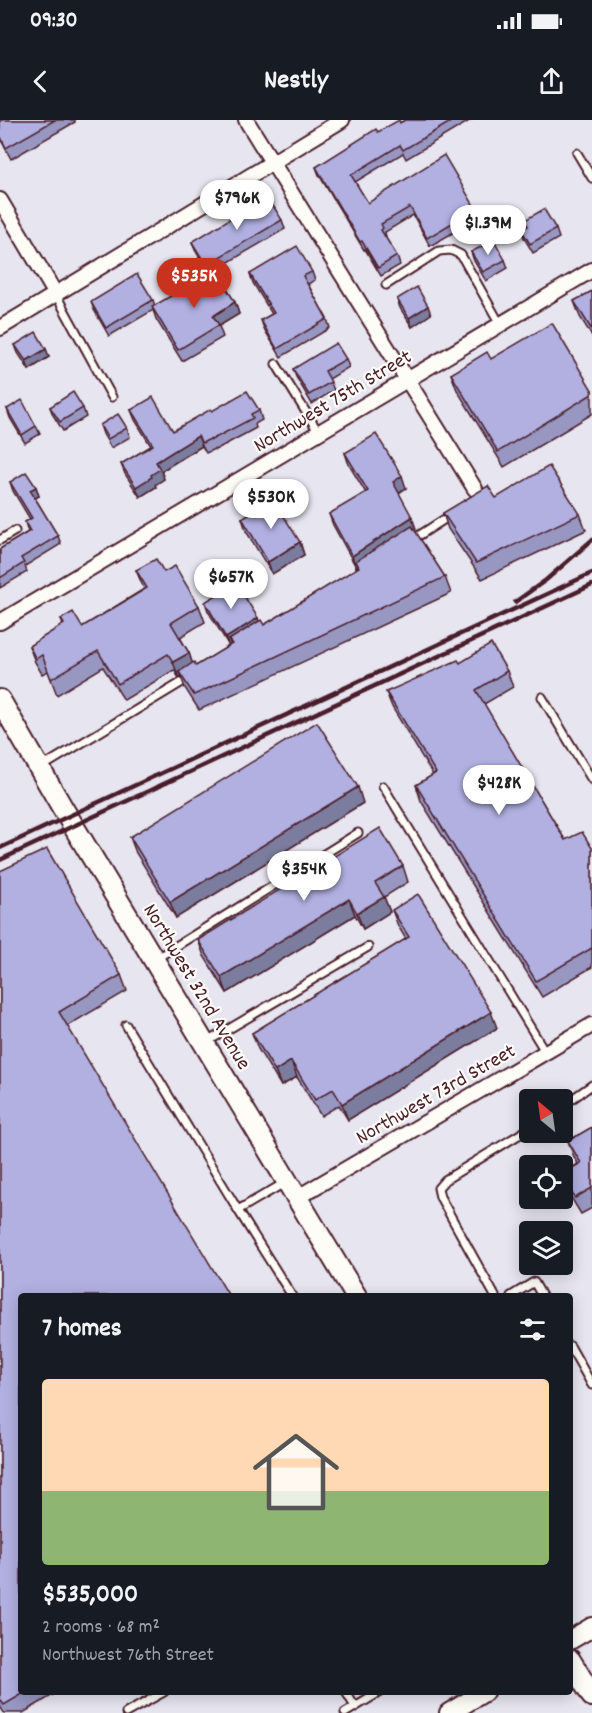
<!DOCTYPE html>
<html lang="en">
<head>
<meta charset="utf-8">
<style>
	:root { --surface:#171b24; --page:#20242c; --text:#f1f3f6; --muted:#9ea1a6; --accent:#c8321e }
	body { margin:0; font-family:Dekko,sans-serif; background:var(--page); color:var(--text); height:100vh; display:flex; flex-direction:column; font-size:22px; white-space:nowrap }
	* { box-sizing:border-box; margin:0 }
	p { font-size:20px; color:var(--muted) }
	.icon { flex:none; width:33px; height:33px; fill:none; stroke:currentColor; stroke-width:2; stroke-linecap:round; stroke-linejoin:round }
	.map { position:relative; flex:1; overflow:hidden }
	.sheet { position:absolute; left:18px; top:1173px; width:555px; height:402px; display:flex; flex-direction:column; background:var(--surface); border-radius:6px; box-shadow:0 3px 15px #0003 }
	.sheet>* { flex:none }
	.needle { width:39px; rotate:331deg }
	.controls { position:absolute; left:519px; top:969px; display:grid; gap:12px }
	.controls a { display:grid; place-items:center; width:54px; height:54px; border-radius:6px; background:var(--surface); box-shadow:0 3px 15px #0003; font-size:30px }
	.price { position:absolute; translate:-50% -51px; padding:0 14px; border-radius:21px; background:#fff; color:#222; font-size:20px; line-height:39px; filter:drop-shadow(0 2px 3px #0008) }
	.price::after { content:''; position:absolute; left:50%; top:36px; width:18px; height:14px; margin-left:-9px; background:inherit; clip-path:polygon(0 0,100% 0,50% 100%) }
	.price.selected { background:var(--accent); color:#fff }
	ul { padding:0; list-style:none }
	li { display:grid; align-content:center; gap:12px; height:318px; padding:0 24px }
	li span { display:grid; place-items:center; height:186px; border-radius:6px; color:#555 }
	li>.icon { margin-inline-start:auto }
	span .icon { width:108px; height:108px; fill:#fffc; stroke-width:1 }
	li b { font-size:26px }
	h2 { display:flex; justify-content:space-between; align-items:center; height:72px; padding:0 24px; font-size:26px }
	.status { display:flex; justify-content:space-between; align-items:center; height:42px; padding:0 30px; background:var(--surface); direction:ltr }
	.status svg { height:16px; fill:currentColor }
	header { display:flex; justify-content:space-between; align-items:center; height:78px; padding:0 24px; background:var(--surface); font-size:27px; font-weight:700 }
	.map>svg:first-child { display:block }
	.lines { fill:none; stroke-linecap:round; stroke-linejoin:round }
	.service-casing { stroke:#4a1f2b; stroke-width:11 }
	.minor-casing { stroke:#4a1f2b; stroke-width:18 }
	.tertiary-casing { stroke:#4a1f2b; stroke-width:22 }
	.secondary-casing { stroke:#4a1f2b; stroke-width:24 }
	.service { stroke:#fdfcf7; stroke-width:7 }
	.minor { stroke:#fdfcf7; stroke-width:14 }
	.tertiary { stroke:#fdfcf7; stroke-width:18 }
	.secondary { stroke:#fdfcf7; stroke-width:20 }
	.rail { stroke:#4a1f2b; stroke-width:4.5 }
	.wall { fill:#9897c2; stroke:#4a1f2b; stroke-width:1.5 }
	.shaded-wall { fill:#7c7b9e; stroke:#4a1f2b; stroke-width:1.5 }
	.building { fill:#b1b0e1; stroke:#4a1f2b; stroke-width:1.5 }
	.labels { text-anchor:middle; stroke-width:4.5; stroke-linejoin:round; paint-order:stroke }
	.street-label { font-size:21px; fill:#4a1f2b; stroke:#fdfcf7 }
</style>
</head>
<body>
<div class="status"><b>09:30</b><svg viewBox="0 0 49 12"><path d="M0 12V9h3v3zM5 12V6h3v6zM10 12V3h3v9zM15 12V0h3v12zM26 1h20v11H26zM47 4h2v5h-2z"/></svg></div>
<header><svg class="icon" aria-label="back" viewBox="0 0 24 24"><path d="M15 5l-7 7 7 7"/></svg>Nestly<svg class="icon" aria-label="share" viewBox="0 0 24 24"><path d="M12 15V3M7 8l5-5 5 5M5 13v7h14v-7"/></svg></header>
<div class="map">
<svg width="592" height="1593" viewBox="0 0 592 1593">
	<rect width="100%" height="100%" fill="#e6e5f0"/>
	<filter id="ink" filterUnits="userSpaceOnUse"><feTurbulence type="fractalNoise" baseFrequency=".0167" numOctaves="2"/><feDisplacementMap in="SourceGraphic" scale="12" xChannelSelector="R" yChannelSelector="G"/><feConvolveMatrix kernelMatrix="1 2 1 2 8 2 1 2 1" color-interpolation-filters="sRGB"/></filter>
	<g filter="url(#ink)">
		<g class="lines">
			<g class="service-casing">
				<g id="service">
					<path d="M577 33 592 58"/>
					<path d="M386 165 439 131 451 130 461 135 500 204"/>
					<path d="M55 173 112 277"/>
					<path d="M276 244 319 313"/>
					<path d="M0 420 15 411"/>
					<path d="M412 420 451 395"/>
					<path d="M542 577 592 660"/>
					<path d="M42 647 189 558"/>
					<path d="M383 666 546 933"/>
					<path d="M157 838 358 713"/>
					<path d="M126 905 238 1090 286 1062"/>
					<path d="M205 923 368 827"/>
					<path d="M562 986 592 965"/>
					<path d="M238 1090 292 1176"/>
					<path d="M495 1176 440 1077 438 1068 445 1060 530 1008"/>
					<path d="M511 1176 534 1162 542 1176"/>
					<path d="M570 1226 592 1265"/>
					<path d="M346 1572 355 1587"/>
					<path d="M126 1593 164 1572"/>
					<path d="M345 1593 380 1572"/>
				</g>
			</g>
			<g class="minor-casing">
				<g id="minor">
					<path d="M246 0 475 369"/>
					<path d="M0 80 55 173"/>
					<path d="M0 208 342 0"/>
					<path d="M0 502 592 150"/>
					<path d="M298 1077 592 905"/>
				</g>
			</g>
			<g class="tertiary-casing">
				<g id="tertiary">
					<path d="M570 1520 592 1507"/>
					<path d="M449 1593 484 1572"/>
				</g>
			</g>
			<g class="secondary-casing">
				<g id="secondary">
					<path d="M0 580 62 687 356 1176"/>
					<path d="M570 1540 592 1576"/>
				</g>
			</g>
			<use href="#service" class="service"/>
			<use href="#minor" class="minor"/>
			<use href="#tertiary" class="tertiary"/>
			<use href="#secondary" class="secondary"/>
			<g class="rail">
				<path d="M515 482 546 460 592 420"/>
				<path d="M0 728 592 453"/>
				<path d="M0 740 592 465"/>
			</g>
		</g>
		<g class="wall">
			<path d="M1 0H75V2L11 39 0 18V1Z"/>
			<path d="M405 0H471L406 39 403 33 355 62 368 83 476 89 479 98 430 126 413 95 385 112 386 117H385L397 136 400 145 381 156 365 129 364 130 319 55 316 47Z"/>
			<path d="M282 100 285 109 215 150 235 182 239 194 219 206 223 217 182 241 156 199 153 190 109 216 94 190 91 182 153 180 155 186 209 153 195 130 192 122Z"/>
			<path d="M525 100 556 109 559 118 533 133 524 118 521 109 527 106Z"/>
			<path d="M471 132 505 140 508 148 486 161 474 141Z"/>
			<path d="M312 152 315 160 308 164 327 199 330 208 281 237 264 209 261 200 272 194 253 163 250 154Z"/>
			<path d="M592 171V216L580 197 574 181Z"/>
			<path d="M397 179 431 194 412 207 400 188Z"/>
			<path d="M15 225 46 229 49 237 29 250 18 233Z"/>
			<path d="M346 239 349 247 329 259 334 270 312 284 296 257 293 249Z"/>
			<path d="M491 239 592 270V294L504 347 457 270 451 254Z"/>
			<path d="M50 287 83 288 86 297 63 311 53 295Z"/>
			<path d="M7 289 36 306 40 314 25 323 10 298Z"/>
			<path d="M131 290 173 311 212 291 259 290 262 300 255 304 256 308 215 330 214 329 206 333 202 326 161 351 164 359 155 365 156 367 140 377 125 354 121 344 151 326 135 300Z"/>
			<path d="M100 305 127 308 130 317 111 328 103 314Z"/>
			<path d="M345 333 406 368 399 373 416 409 414 410 445 457 451 473 199 590 185 568 181 557 179 558 174 550 124 580 103 547 57 575 48 551 42 554 35 542 29 526 63 505 61 499 82 507 144 469 136 450 164 452 199 486 205 502 180 517 189 533 192 543 196 546 229 526 208 491 205 482 259 502 264 505 358 448V446L356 447 333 405 329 394 366 373 349 345Z"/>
			<path d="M10 362 36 367 39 376 35 378 58 416 61 424 25 446 27 452 0 468V429L28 412 25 402 30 399 13 371Z"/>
			<path d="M496 378 580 394 586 410 482 459 448 409 443 393Z"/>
			<path d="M242 398 300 422 304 435 272 454 246 411Z"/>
			<path d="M460 543 507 551 513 567 484 584 565 720 592 728V847L542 877 421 681 416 665 433 655 392 587 386 572Z"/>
			<path d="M363 683 176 798 136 733 130 717Z"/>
			<path d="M403 746 408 762 384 777 390 792 363 809 355 795 227 873 204 836 198 820Z"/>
			<path d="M0 751 121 855 127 871 67 906 21 1572H58L23 1593H4L0 1586Z"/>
			<path d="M392 790 497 908 348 1000 339 985 321 996 297 957 281 966 258 929 252 913 406 819 398 806Z"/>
			<path d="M592 1007V1088L581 1094 567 1071 562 1059V1054L578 1044 574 1037 568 1021Z"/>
		</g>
		<g class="shaded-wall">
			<path d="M235 182 239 194 219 206 213 196Z"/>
			<path d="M428 186 431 194 412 207 409 198Z"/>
			<path d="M46 229 49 237 29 250 26 241Z"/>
			<path d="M198 316 202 326 161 351 164 359 155 365 156 367 140 377 136 367 151 355 156 342Z"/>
			<path d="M402 356 406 368 397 374 393 362Z"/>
			<path d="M36 367 39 376 33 379 30 370Z"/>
			<path d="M412 397 416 409 359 446 356 441 358 446 356 447 352 436Z"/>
			<path d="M300 422 304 435 272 454 268 442Z"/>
			<path d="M258 498 261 507 229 520 231 525 229 527 226 518Z"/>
			<path d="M189 533 194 548 179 552 181 557 179 558 173 542Z"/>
			<path d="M358 667 363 683 176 798 170 782Z"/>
			<path d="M384 777 390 792 363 809 357 793Z"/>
			<path d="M349 779 355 795 227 873 221 857Z"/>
			<path d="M491 892 497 908 348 1000 342 984Z"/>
			<path d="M291 941 297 957 281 966 275 951Z"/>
		</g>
		<g class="building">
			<path d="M1 0H55L6 28 0 15V1Z"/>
			<path d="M399 0 400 3 405 0H454L403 30 400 25 351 55 368 83 444 35 476 89 427 118 410 87 381 104 383 108 381 110 397 136 378 148 362 121 360 122 316 47 376 9 378 12Z"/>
			<path d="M267 76 282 100 206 145 192 122Z"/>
			<path d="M544 89 556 109 530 124 521 109 528 106 525 100Z"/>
			<path d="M494 120 505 140 483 152 471 132Z"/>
			<path d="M297 126 312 152 303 156 327 199 277 229 261 200 274 193 250 154Z"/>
			<path d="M215 150 235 182 213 196 219 205 178 230 152 187Z"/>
			<path d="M137 154 153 180 106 208 91 182Z"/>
			<path d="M417 167 428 186 409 198 397 179Z"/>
			<path d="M592 171V210L574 181Z"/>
			<path d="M552 203 592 270V274L498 332 451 254 487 232 491 239Z"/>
			<path d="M36 212 46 229 26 241 15 225Z"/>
			<path d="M336 223 346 239 325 251 331 262 309 275 293 249Z"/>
			<path d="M247 271 259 290 251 294 253 298 211 320 210 319 202 323 198 316 156 342 160 349 151 355 152 357 136 367 121 344 153 325 131 290 153 277 173 311 211 289 212 291Z"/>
			<path d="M73 272 83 288 60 302 50 287Z"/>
			<path d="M22 280 36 306 22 315 7 289Z"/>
			<path d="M118 294 127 308 108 319 100 305Z"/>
			<path d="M376 314 402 356 393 362 412 397 352 436 329 394 368 371 345 333Z"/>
			<path d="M549 346 580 394 476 443 443 393 488 366 496 378Z"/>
			<path d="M26 352 36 367 30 370 58 416 21 438 24 443 0 458V429L30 411 25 402 32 398 10 362Z"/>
			<path d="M273 379 300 422 268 442 242 398Z"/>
			<path d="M412 406 445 457 194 575 179 552 194 542 196 546 232 524 229 520 261 500 264 505 359 447 356 441Z"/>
			<path d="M156 439 164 452 175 446 199 486 171 503 189 533 173 542 168 534 118 564 98 531 51 559 42 535 36 539 29 526 64 504 61 499 73 492 82 507 147 468 136 450Z"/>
			<path d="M236 463 258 498 226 518 205 482Z"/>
			<path d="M491 524 507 551 476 570 565 720 582 712 592 728V828L536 861 416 665 436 653 386 572 458 540 460 543Z"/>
			<path d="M317 602 358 667 170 782 130 717Z"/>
			<path d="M380 708 403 746 375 763 384 777 357 793 349 779 221 857 198 820Z"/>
			<path d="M47 729 121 855 59 892 229 1176H21V1572H26L4 1585 0 1579V751Z"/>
			<path d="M418 774 491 892 342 984 333 969 315 980 291 941 275 951 252 913 409 817 392 790Z"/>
			<path d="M592 1007V1068L575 1078 562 1058V1054L581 1043 568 1021Z"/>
		</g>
	</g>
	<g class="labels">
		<g class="street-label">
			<text transform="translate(332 280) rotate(-31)" y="7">Northwest 75th Street</text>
			<text transform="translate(198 866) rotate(59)" y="7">Northwest 32nd Avenue</text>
			<text transform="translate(435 973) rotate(-30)" y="7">Northwest 73rd Street</text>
		</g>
	</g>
</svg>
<div class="controls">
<a><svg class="needle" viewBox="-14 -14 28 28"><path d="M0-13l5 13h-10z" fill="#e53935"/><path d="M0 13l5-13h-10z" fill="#9ea1a6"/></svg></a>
<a><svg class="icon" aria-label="locate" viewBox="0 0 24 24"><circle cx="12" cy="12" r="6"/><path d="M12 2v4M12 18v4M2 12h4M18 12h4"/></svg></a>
<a><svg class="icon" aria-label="layers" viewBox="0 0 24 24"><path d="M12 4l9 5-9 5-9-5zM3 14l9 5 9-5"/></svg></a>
</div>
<b class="price" style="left:237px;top:111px">$796K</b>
<b class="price" style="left:488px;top:136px">$1.39M</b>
<b class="price selected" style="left:194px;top:189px">$535K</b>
<b class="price" style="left:271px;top:410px">$530K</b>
<b class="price" style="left:231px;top:490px">$657K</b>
<b class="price" style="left:499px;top:696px">$428K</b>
<b class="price" style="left:304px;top:782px">$354K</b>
<section class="sheet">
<h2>7 homes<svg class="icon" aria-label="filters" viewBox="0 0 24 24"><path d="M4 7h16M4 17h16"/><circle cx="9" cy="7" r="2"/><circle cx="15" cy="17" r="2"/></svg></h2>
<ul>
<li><span style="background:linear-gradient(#ffd9b3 60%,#8fb573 0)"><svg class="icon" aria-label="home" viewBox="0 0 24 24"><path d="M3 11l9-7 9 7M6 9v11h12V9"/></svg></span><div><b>$535,000</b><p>2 rooms · 68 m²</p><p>Northwest 76th Street</p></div></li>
</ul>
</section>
</div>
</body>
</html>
